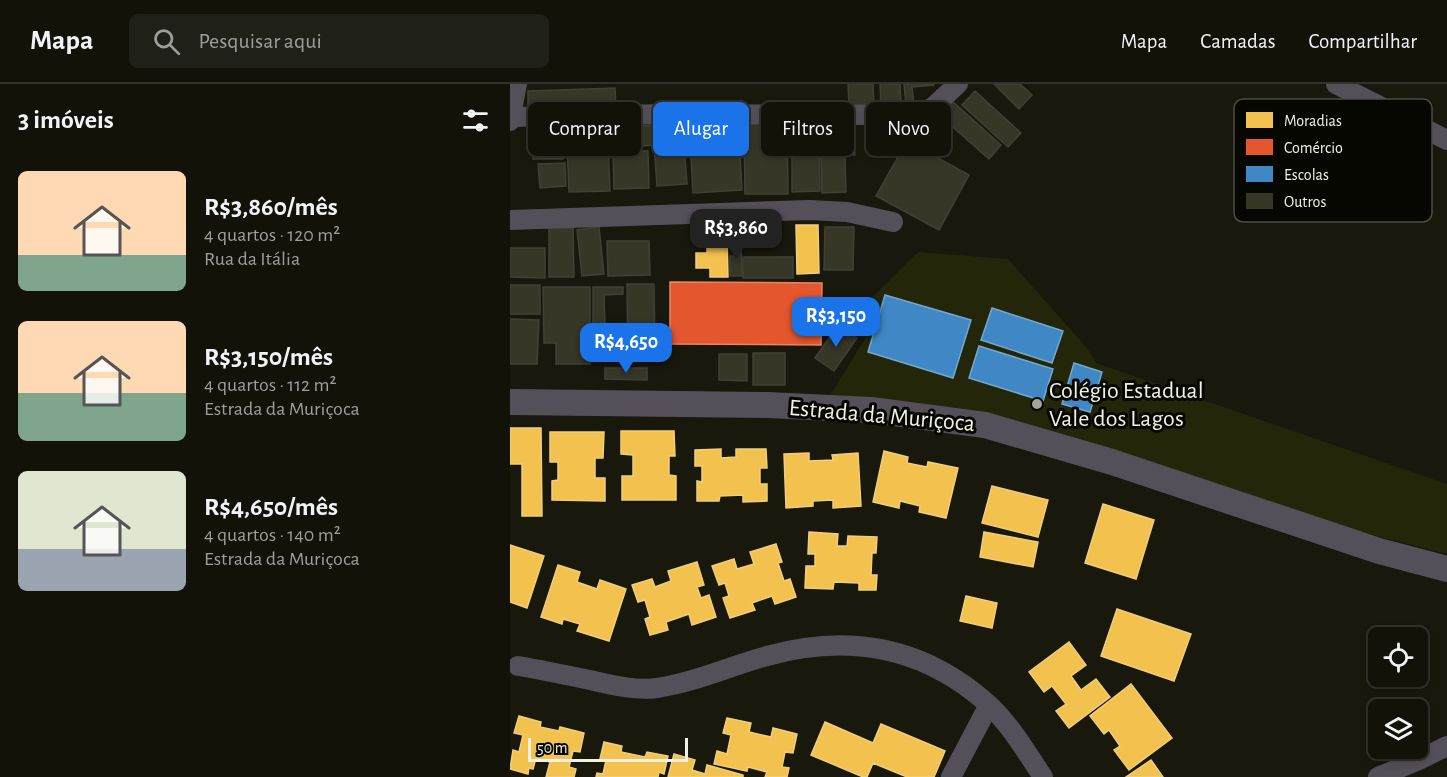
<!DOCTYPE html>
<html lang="pt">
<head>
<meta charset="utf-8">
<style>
	:root { --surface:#121209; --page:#1f2017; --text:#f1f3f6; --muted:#9c9e9c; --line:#31322a; --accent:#1a73e8 }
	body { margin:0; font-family:"Alegreya Sans",sans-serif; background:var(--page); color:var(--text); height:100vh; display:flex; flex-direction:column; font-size:22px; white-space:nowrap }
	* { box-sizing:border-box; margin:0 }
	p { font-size:20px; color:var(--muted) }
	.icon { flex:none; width:33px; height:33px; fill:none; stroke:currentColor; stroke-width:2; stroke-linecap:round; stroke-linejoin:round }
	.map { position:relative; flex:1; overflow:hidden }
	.panel { display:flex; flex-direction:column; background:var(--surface); width:510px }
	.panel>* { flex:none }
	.banner { position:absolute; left:18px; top:18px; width:570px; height:54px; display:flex; gap:12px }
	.fabs { position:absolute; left:858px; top:543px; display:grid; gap:12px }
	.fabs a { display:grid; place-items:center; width:60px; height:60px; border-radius:9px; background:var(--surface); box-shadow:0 3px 9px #0003,0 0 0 2px var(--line); font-size:30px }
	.scale { position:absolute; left:18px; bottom:15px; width:160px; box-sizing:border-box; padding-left:6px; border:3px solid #f0f1e2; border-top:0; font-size:16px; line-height:21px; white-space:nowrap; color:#f0f1e2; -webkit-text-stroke:4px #070702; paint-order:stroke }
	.price { position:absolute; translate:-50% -51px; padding:0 14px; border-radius:12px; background:var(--accent); color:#fff; font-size:20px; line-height:39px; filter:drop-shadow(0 2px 3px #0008) }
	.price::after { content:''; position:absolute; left:50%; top:36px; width:18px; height:14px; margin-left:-9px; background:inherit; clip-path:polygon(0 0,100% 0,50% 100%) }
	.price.on { background:#222; color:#fff }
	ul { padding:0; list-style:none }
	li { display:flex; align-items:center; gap:18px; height:150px; padding:0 18px }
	li span { display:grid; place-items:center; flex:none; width:168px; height:120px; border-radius:9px; color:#555 }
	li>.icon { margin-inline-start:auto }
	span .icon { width:72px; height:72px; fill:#fffc; stroke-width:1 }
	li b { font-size:26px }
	h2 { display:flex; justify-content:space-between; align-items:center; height:72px; padding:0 18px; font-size:26px }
	.chip { padding:0 21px; border-radius:9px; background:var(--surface); box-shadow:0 3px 9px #0003,0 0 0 2px var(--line); font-size:21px; line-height:54px }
	.chip.on { background:var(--accent); color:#fff }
	header { display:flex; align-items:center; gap:36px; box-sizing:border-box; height:84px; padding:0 30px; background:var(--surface); border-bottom:2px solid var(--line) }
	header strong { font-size:28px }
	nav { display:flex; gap:33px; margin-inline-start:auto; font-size:21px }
	.search { width:420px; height:54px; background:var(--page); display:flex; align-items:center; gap:15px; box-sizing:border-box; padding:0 21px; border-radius:9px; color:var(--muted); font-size:22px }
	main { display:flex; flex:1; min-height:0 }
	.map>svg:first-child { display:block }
	.built { fill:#242609 }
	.homes { fill:#f2c14e; stroke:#f1cf7a; stroke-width:1.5 }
	.shops { fill:#e4572e; stroke:#e88564; stroke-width:1.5 }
	.schools { fill:#3f88c5; stroke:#74a8ce; stroke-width:1.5 }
	.building { fill:#373728; stroke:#404136; stroke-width:1.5 }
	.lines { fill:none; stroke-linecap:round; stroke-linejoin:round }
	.minor { stroke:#544f58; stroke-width:20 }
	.tertiary { stroke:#544f58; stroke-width:26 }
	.poi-dot { fill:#a4a597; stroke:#070702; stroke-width:2 }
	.labels { text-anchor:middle; stroke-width:6; stroke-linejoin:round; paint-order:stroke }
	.poi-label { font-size:24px; fill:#f0f1e2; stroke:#070702; text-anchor:start }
	.street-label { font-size:24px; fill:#f0f1e2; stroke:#070702 }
	.key { fill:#070702; stroke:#4d4d45; stroke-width:1.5 }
	.key-label { font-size:16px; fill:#f0f1e2 }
</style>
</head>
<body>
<header>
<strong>Mapa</strong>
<div class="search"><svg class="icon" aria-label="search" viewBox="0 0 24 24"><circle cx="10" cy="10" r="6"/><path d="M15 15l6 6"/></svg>Pesquisar aqui</div>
<nav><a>Mapa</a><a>Camadas</a><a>Compartilhar</a></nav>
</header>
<main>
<section class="panel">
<h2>3 imóveis<svg class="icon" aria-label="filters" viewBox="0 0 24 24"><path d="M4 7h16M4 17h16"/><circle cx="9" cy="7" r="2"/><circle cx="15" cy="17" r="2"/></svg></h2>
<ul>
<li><span style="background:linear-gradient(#ffd9b3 70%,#7fa58c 0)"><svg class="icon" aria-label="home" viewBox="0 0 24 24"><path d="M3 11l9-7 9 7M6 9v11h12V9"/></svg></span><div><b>R$3,860/mês</b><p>4 quartos · 120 m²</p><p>Rua da Itália</p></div></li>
<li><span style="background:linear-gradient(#ffd9b3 60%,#7fa58c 0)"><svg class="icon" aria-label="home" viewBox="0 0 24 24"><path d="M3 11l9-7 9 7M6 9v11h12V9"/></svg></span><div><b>R$3,150/mês</b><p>4 quartos · 112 m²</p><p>Estrada da Muriçoca</p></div></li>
<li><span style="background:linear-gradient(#dfe7d0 65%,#9aa5b1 0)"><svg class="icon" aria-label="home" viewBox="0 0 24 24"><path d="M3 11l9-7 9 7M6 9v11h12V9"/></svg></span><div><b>R$4,650/mês</b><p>4 quartos · 140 m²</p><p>Estrada da Muriçoca</p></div></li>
</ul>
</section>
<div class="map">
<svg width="937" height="693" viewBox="0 0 937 693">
	<rect width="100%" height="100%" fill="#18180c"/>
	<path class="built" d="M408 168 498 175 577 264 586 279 937 400V470L320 311 355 255 336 240Z"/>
	<g class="homes">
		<path d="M286 141H308L309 189 287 190Z"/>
		<path d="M206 152H217L218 193H200V184H186V169H197V156H206Z"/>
		<path d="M0 344H31L32 432H12V380H0Z"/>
		<path d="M111 347H164L165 372H159V391L166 392V416H112V392H123V371L111 370Z"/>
		<path d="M40 348H94L93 374H85V394H95V417L42 416V397L48 396V378H40Z"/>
		<path d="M211 365V374L226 373V365H256L257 384H250V400H257V417L233 418V411L210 412 209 417H187V397L192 398V382H185V366Z"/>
		<path d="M374 367 398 373 397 379 417 383 418 378 448 384 436 434 409 428 410 422 390 417 389 424 363 418Z"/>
		<path d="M299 369V377L323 376 322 371 348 369 351 422 323 424V416L303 417V422L276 424 274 370Z"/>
		<path d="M482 402 538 416 528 453 472 439Z"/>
		<path d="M593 420 644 436 626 495 575 479Z"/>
		<path d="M299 448 328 450 327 462H337L338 452 367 453 366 469H362L361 491H367L366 506H349V499L324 498 323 505 295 504 296 482H305V470H298Z"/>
		<path d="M474 448 528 458 523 483 470 473Z"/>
		<path d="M266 460 272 478 268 479 274 497 280 495 286 513 265 520 262 512 242 519 245 526 220 534 213 514 219 512 215 499 209 501 202 482 224 475 227 485 244 480 240 468Z"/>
		<path d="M0 461 34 472 17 524 0 518Z"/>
		<path d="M187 478 194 501 187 503 191 514 199 511 206 533 182 541 179 530 156 538 158 546 140 551 135 535 140 533 135 516 128 518 122 501 142 495 145 503 161 497 158 487Z"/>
		<path d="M48 481 70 488 67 498 87 505 90 496 116 505 99 557 67 547 70 540 53 535 52 540 31 533Z"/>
		<path d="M456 512 487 519 482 544 450 537Z"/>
		<path d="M607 525 681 550 664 597 591 572Z"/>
		<path d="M559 558 576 581 561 592 571 606 586 595 600 613 559 644 546 627 556 620 542 602 534 608 519 588Z"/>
		<path d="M621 600 662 654 619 686 604 666 610 662 599 646 594 650 580 632Z"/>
		<path d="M9 632 31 638 30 643 49 647 50 643 74 649 70 668 63 667 59 683 66 685 64 693H36L40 678 26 674 23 685 19 684 18 690 0 685 3 666 9 668 13 651 4 649Z"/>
		<path d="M217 634 241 639 239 648 261 653 263 644 287 650 283 669 275 668 272 683 279 684 277 693H255L257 688 238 683 237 687 204 680 207 667 217 670 221 651 213 649Z"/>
		<path d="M315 638 363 659 371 640 435 667 424 693H397L363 679 357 693H353L301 671Z"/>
		<path d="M94 658 112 662 111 668 135 673 137 668 158 672 154 690 149 688 148 693H86L87 689 93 690 96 676 90 675Z"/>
		<path d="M164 670 185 676 182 686 195 690 197 681 233 691V693H158Z"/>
		<path d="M641 676 653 693H616Z"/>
	</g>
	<path class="shops" d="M160 198 312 199 311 261 160 260Z"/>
	<g class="schools">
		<path d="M375 211 461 236 443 294 358 268Z"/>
		<path d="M482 224 553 247 542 279 471 256Z"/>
		<path d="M469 262 543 285 533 317 459 294Z"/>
		<path d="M564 279 592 288 580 328 552 320Z"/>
	</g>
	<g class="building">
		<path d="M338 0H363L364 20 339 21Z"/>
		<path d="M370 0H390L391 21 371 23Z"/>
		<path d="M394 0H424V1L402 3 404 21H396Z"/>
		<path d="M484 0H510L522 11 509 25Z"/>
		<path d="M105 4 106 24 18 27V7Z"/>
		<path d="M465 7 511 49 498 63 452 21Z"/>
		<path d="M441 16 491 61 479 75 428 30Z"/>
		<path d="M172 33 177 100 147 102 144 61 120 63 119 43 144 41V35Z"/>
		<path d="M97 35 100 107 59 108 56 36Z"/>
		<path d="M228 35 232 106 183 109 179 37Z"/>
		<path d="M234 36H277L278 110H235Z"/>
		<path d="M315 40H344L345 71H335L336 108 312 109 311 70H316Z"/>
		<rect x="23" y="41" width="30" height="34"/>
		<path d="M309 49 310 107 282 108V50Z"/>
		<path d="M397 57 459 91 429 146 366 112Z"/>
		<path d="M138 67 139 104 104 105 103 68Z"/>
		<path d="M55 79 56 102 30 104 28 80Z"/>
		<path d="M89 143 94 190 72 192 67 146Z"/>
		<path d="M315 143H344L343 186H314Z"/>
		<path d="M39 144H63L64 193H39Z"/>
		<path d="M231 154 232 192H220V172H224V155Z"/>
		<path d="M97 157H139L140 191 98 192Z"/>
		<path d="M0 164H35V194L0 193Z"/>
		<rect x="233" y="173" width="50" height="21"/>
		<path d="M117 200H144L145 269 118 270Z"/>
		<rect x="0" y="201" width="30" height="29"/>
		<path d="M33 203H80V280H46V259H34Z"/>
		<path d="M83 203H113V210L94 211 95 243H114L115 259 83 260Z"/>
		<path d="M0 235 29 236 27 280H0Z"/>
		<path d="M328 241 347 254 324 287 305 274Z"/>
		<rect x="243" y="269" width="32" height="32"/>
		<path d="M209 270H237V297L209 296Z"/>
		<path d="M95 284H137V296L95 295Z"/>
	</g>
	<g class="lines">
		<g class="minor">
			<path d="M826 0 937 56"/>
			<path d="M1 33 160 30 368 31 407 29 422 24 448 0"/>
			<path d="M0 37 7 0"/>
			<path d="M0 136 300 126 337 128 383 138"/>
			<path d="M8 582C32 586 56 591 80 596 102 601 125 607 147 604 186 598 220 582 257 572 339 549 414 563 478 620 500 640 517 669 533 693"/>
			<path d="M441 693 479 621"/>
			<path d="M868 693 909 676 937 662"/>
		</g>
		<path class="tertiary" d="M0 318 258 321 361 326 475 341 602 378 869 467 937 485"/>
	</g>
	<circle class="poi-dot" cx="527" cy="320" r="6"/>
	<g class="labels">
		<g class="poi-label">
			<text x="539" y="314">Colégio Estadual<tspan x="539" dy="28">Vale dos Lagos</tspan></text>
		</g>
		<g class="street-label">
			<text transform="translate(372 331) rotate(5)" y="8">Estrada da Muriçoca</text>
		</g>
	</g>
	<rect x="724" y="15" width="198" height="123" rx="9" class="key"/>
	<rect x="736" y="28" width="27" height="16" fill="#f2c14e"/>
	<rect x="736" y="55" width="27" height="16" fill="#e4572e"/>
	<rect x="736" y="82" width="27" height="16" fill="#3f88c5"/>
	<rect x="736" y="109" width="27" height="16" fill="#373728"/>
	<g class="key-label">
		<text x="774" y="42">Moradias</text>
		<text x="774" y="69">Comércio</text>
		<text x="774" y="96">Escolas</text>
		<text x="774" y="123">Outros</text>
	</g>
</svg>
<div class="fabs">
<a><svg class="icon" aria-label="locate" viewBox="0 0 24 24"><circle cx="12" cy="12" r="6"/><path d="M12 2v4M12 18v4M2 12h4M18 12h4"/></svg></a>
<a><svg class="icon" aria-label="layers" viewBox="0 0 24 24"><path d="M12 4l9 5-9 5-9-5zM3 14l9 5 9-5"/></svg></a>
</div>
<div class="scale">50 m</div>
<b class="price on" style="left:226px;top:176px">R$3,860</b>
<b class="price" style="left:326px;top:264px">R$3,150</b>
<b class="price" style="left:116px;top:290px">R$4,650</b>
<div class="banner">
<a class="chip">Comprar</a>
<a class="chip on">Alugar</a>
<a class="chip">Filtros</a>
<a class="chip">Novo</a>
</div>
</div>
</main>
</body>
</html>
